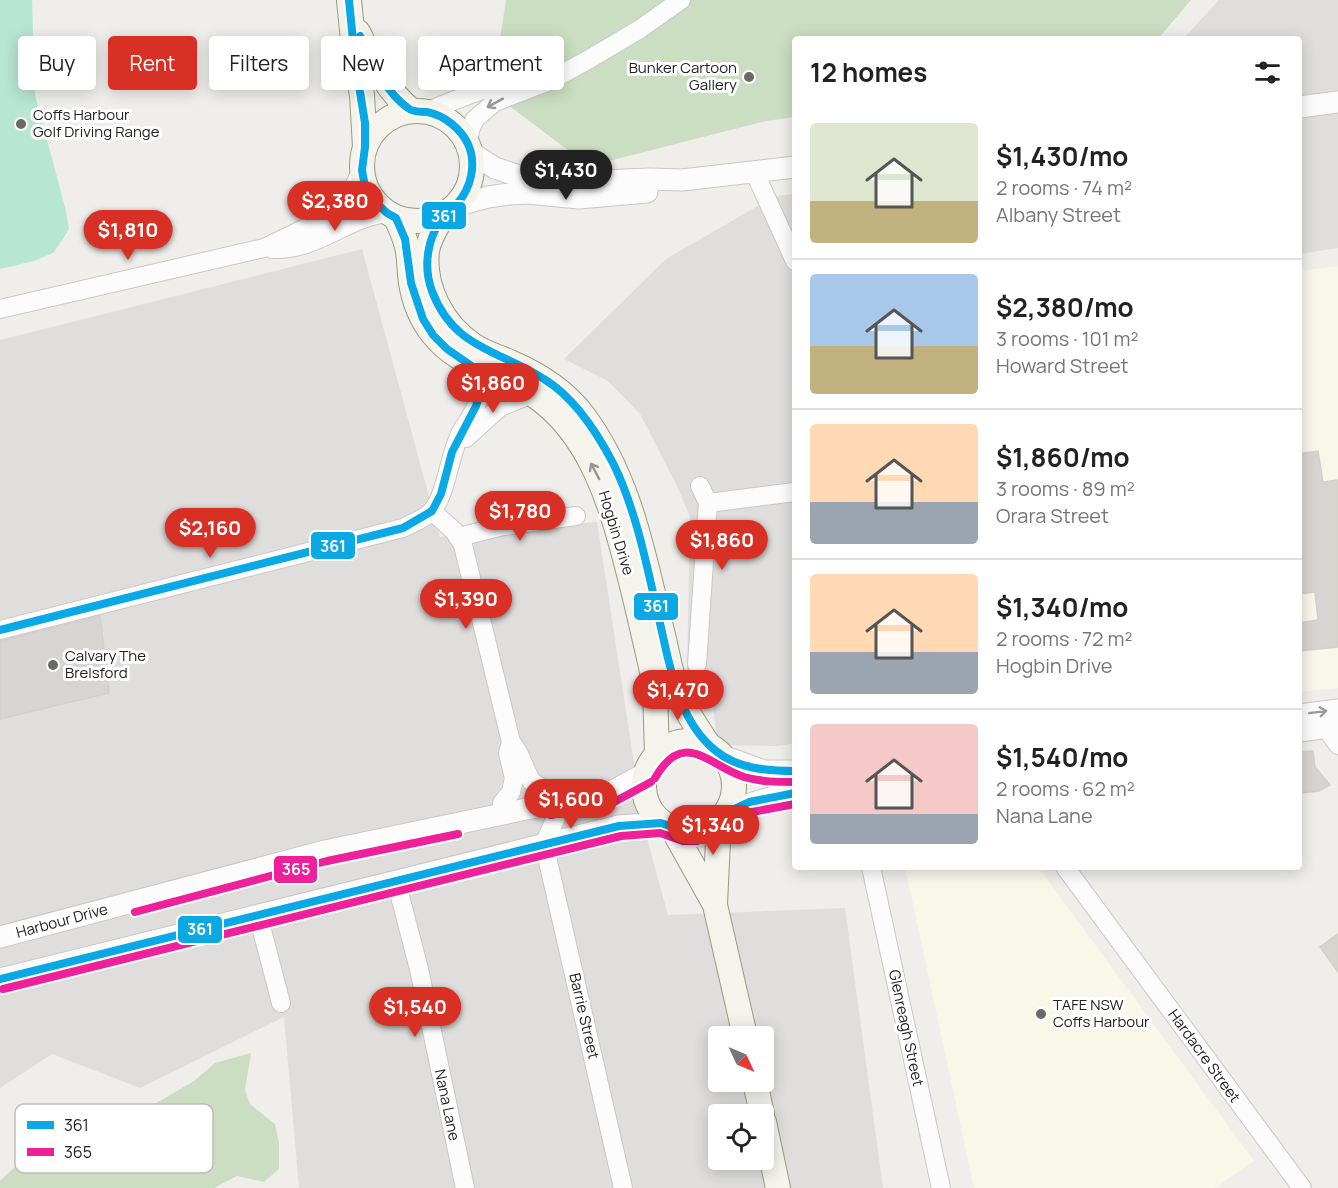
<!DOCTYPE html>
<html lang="en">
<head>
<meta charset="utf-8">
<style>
	:root { --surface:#fff; --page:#f6f6f6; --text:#222; --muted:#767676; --line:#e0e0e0; --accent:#d93025 }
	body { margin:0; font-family:Manrope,sans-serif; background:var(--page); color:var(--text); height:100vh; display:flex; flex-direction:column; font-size:22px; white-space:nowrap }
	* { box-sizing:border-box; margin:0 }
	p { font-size:20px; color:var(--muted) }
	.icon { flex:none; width:33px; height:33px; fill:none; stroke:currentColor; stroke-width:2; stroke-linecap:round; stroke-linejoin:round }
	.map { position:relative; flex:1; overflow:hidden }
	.panel { position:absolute; left:792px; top:36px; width:510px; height:834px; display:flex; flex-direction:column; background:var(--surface); border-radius:6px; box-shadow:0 3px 15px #0003 }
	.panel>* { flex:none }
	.top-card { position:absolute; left:18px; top:36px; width:570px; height:54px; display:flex; gap:12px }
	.needle { width:39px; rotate:134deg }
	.tools { position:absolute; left:708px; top:1026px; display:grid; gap:12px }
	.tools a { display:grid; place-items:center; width:66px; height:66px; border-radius:6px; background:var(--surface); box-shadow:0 3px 15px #0003; font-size:30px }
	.price { position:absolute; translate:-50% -51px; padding:0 14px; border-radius:21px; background:var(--accent); color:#fff; font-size:20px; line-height:39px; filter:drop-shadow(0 2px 3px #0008) }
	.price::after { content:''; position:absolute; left:50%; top:36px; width:18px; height:14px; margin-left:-9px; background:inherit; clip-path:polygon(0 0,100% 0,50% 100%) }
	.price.current { background:#222; color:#fff }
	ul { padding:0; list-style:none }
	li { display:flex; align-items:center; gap:18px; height:150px; padding:0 18px }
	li+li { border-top:2px solid var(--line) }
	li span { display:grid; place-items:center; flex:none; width:168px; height:120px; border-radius:6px; color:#555 }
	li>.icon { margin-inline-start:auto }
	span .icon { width:72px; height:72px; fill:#fffc; stroke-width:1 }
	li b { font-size:26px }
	h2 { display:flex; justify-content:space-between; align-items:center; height:72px; padding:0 18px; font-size:26px }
	.tag { padding:0 21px; border-radius:6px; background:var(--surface); box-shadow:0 3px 15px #0003; font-size:21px; line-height:54px }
	.tag.current { background:var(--accent); color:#fff }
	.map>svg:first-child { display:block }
	.residential { fill:#dfdedc; fill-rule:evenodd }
	.education { fill:#f8f7e8 }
	.forest { fill:#cbdec1 }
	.pitch { fill:#b7e6d2 }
	.building { fill:#d7d4d2; stroke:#d3d0cc; stroke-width:1.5 }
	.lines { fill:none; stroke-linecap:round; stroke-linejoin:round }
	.minor-casing { stroke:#c9c8c7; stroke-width:20 }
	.tertiary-casing { stroke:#c9c8c7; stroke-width:23 }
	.secondary-casing { stroke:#999a82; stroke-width:26 }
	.minor { stroke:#fdfcfc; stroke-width:18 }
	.tertiary { stroke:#fdfcfc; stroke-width:21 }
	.secondary { stroke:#f4f4ed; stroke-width:24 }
	.bus-1-casing { stroke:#fff; stroke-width:12 }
	.bus-2-casing { stroke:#fff; stroke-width:12 }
	.bus-1 { stroke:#0aa9e5; stroke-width:8 }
	.bus-2 { stroke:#ee209a; stroke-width:8 }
	.oneway { stroke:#9a9a9a }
	.oneway2 { stroke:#969692 }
	.poi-dot { fill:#6a6968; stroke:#fff; stroke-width:2 }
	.labels { text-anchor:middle; stroke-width:6; stroke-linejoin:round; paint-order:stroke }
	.poi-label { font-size:15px; fill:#222; stroke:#fff; text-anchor:start }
	.street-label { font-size:15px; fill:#222; stroke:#fff }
	.key { fill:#fff; stroke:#bdbdbd; stroke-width:1.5 }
	.key-label { font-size:16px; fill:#222 }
	.line-badge { stroke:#fff; stroke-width:2 }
	.badge-label { font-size:16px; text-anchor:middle; font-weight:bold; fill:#fff }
</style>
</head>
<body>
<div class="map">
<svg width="1338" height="1188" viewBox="0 0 1338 1188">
	<rect width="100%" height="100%" fill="#f0eeeb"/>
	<g class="residential">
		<path d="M1219 0H1338V248L1299 254V39H1183Z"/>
		<path d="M795 194V743L778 746 718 745 710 684 687 676 690 517 677 486 640 414 608 381 564 359 666 259 775 196Z"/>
		<path d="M362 249 440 537 597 522 644 828 668 915 845 908 883 1188H299L284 1017 140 1088 52 1054 0 1088V340ZM718 1036H764V1082H718ZM718 1114H764V1160H718Z"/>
	</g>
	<g class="education">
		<path d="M1338 266V688L1299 692V271Z"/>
		<path d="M905 867H1038L1254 1161 1215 1188H974Z"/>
	</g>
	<g class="forest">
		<path d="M506 0H1191L1158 39H795V117L766 121 589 166 492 93Z"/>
		<path d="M251 1053 245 1090 250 1104 275 1124 279 1143V1169L264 1182 237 1176 214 1188H0V1181L19 1163 61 1140 134 1116 194 1081 215 1063Z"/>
	</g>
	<path class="pitch" d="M0 0H32L35 95 65 207 69 229 61 242 53 253 34 261 0 269Z"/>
	<g class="building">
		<path d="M1318 451 1323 482 1338 480V647L1299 651V623L1318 620 1315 592 1299 594V454Z"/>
		<path d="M100 616 109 693 0 719V641Z"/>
		<path d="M1313 751 1315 767 1330 785 1319 791 1301 793V790H1299V752Z"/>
		<path d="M1338 934V972L1320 947Z"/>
	</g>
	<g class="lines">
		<g class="minor-casing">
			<g id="minor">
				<path d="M425 112C468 95 500 81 546 74"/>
				<path d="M468 145 470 130 475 119 495 102 549 81 586 61 640 29 681 0"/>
				<path d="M754 171 795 261"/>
				<path d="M272 249C317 251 345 218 387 213"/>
				<path d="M0 309 264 248 318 222 333 211 352 190 362 170"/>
				<path d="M466 438 500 407 532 394"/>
				<path d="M708 503 795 492"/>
				<path d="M432 511 454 531 463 545 511 742 508 753 514 778 511 792 502 803V814"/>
				<path d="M459 537 503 526 576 516"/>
				<path d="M0 630 403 528C412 523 425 519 432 511 447 493 449 455 461 432 468 419 478 409 479 394 480 386 475 375 473 367"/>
				<path d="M697 664 708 503 700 486"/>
				<path d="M1326 728 1338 745"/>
				<path d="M511 742 518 752 531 781 563 802 544 844 623 1188"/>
				<path d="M871 867 941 1188"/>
				<path d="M1065 867 1302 1188"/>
				<path d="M396 881 419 969 465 1188"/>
				<path d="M258 915 281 1003"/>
			</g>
		</g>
		<g class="tertiary-casing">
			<g id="tertiary">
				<path d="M1299 107 1338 102"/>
				<path d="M470 152 495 168 516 175 573 182 650 179 682 180 795 167"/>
				<path d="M456 206 488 197 510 194 527 193 579 198 647 192"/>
				<path d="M1299 715 1338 710"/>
				<path d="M1299 731 1338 726"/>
				<path d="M723 756 764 771H795"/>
				<path d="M724 815C748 803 769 797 795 793"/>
				<path d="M0 937 325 851 613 791 646 773"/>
				<path d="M0 979 619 826 663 823"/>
			</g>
		</g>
		<g class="secondary-casing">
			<g id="secondary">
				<path d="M349 0 355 61 362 95 365 147"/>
				<path d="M358 32C373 61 386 90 412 111"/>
				<circle cx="417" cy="166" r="55"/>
				<path d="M444 214C437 226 429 238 427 251 423 288 443 325 473 345 484 353 497 356 510 362 538 374 564 390 583 415 631 479 644 558 663 635 668 654 670 674 678 692 686 712 698 729 710 747"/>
				<path d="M396 218C400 227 405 237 407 247 410 259 409 271 411 283 414 301 421 319 432 333 457 366 499 373 532 394 592 433 612 508 629 574 637 605 644 636 651 667L655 689 657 755"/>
				<circle cx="689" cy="786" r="45"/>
				<path d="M672 828 715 905 745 1036"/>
				<path d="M715 904 719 820"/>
				<path d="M755 1082 762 1114"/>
				<path d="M764 1122 778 1188"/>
			</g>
		</g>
		<use href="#minor" class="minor"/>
		<use href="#tertiary" class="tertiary"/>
		<use href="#secondary" class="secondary"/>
		<g class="bus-1-casing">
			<g id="bus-1">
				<path d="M360 36C372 61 385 92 408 108 414 113 420 111 427 112 444 115 461 129 468 144 477 164 471 188 457 204 453 209 447 212 443 217 427 238 423 267 432 291 453 348 499 350 544 379 575 398 597 432 614 465 637 513 647 567 659 619 670 665 677 720 716 751 738 769 768 771 795 771"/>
				<path d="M0 630 403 528 432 511 441 494 452 452 476 406 480 393 473 367 447 349 433 335 423 319 411 283 405 239 396 218 387 213 374 201 365 187 362 170 365 147V123L355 61 349 0"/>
				<path d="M0 979 619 826 661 823 685 831H696L708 827 732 810 749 802 795 793"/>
			</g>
		</g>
		<g class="bus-2-casing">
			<g id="bus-2">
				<path d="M655 778C684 728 708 765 744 777 761 782 778 782 795 782"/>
				<path d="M551 815 616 801 651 782"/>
				<path d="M135 912 327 861 458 834"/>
				<path d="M3 989 621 836 660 833 683 841H697L713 836 737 819 752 812 795 804"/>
			</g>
		</g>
		<use href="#bus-1" class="bus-1"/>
		<use href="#bus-2" class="bus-2"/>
	</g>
	<defs><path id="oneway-shaft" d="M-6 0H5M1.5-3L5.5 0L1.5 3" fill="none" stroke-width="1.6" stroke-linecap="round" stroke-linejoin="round" transform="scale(1.5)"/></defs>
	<g class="oneway">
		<use href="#oneway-shaft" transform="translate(495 103) rotate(151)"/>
		<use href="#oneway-shaft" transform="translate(1318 712) rotate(-7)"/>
	</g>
	<use class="oneway2" href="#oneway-shaft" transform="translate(595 471) rotate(-118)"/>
	<g class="poi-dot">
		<circle cx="749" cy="77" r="6"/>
		<circle cx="21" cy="124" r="6"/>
		<circle cx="53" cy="665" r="6"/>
		<circle cx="1041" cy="1014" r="6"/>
	</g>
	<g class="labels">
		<g class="poi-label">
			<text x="737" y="73" text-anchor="end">Bunker Cartoon<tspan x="737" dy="17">Gallery</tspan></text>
			<text x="33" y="120">Coffs Harbour<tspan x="33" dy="17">Golf Driving Range</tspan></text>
			<text x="65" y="661">Calvary The<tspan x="65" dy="17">Brelsford</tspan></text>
			<text x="1053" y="1010">TAFE NSW<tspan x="1053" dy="17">Coffs Harbour</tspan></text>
		</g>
		<g class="street-label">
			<text transform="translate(616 533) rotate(73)" y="5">Hogbin Drive</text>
			<text transform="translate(62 921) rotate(-15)" y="5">Harbour Drive</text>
			<text transform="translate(584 1016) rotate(77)" y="5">Barrie Street</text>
			<text transform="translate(906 1028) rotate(78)" y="5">Glenreagh Street</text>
			<text transform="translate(1204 1056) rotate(54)" y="5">Hardacre Street</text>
			<text transform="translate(447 1105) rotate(78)" y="5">Nana Lane</text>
		</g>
	</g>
	<rect x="15" y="1104" width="198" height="69" rx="9" class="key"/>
	<rect x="27" y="1121" width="27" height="8" fill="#0aa9e5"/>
	<rect x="27" y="1148" width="27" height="8" fill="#ee209a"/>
	<g class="key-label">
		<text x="64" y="1131">361</text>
		<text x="64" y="1158">365</text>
	</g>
	<g class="line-badge">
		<rect x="421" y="201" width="46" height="29" rx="6" fill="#0aa9e5"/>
		<rect x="310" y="531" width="46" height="29" rx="6" fill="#0aa9e5"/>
		<rect x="633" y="592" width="46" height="29" rx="6" fill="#0aa9e5"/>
		<rect x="273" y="855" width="45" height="29" rx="6" fill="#ee209a"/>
		<rect x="177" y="915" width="46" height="29" rx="6" fill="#0aa9e5"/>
	</g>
	<g class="badge-label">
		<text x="444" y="222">361</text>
		<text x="333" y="552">361</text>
		<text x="656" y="612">361</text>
		<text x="296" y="875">365</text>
		<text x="200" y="935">361</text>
	</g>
</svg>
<div class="tools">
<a><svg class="needle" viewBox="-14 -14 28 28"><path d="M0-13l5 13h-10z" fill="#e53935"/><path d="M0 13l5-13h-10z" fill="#767676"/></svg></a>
<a><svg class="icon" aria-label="locate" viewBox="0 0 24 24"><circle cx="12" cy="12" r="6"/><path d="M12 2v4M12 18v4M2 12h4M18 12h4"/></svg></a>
</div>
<b class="price current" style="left:566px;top:201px">$1,430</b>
<b class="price" style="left:335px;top:232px">$2,380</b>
<b class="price" style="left:128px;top:261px">$1,810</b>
<b class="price" style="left:493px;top:414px">$1,860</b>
<b class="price" style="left:520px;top:542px">$1,780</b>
<b class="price" style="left:210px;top:559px">$2,160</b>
<b class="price" style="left:722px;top:571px">$1,860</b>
<b class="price" style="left:466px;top:630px">$1,390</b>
<b class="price" style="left:678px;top:721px">$1,470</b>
<b class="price" style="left:571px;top:830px">$1,600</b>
<b class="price" style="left:713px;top:856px">$1,340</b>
<b class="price" style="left:415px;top:1038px">$1,540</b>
<div class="top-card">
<a class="tag">Buy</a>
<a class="tag current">Rent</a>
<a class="tag">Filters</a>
<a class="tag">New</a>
<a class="tag">Apartment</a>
</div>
<section class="panel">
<h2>12 homes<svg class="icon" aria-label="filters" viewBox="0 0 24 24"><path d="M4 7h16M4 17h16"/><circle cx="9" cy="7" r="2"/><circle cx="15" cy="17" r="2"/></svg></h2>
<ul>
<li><span style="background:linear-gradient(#dfe7d0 65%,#c2b280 0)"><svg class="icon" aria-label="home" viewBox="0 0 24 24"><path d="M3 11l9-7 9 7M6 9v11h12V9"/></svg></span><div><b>$1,430/mo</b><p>2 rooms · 74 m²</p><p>Albany Street</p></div></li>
<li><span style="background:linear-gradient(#a9c7e8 60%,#c2b280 0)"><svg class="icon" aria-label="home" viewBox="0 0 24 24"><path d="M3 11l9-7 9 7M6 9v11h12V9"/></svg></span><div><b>$2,380/mo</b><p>3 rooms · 101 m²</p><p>Howard Street</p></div></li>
<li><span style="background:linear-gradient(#ffd9b3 65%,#9aa5b1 0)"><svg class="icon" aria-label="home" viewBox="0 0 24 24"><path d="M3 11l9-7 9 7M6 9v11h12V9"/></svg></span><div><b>$1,860/mo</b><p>3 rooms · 89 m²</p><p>Orara Street</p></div></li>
<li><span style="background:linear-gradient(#ffd9b3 65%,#9aa5b1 0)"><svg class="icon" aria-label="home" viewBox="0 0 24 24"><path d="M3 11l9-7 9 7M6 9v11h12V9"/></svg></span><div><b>$1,340/mo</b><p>2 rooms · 72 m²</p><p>Hogbin Drive</p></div></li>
<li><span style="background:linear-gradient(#f6c9c9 75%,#9aa5b1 0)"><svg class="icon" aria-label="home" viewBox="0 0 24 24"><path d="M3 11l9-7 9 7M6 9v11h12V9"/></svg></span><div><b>$1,540/mo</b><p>2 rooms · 62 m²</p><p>Nana Lane</p></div></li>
</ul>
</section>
</div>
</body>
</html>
